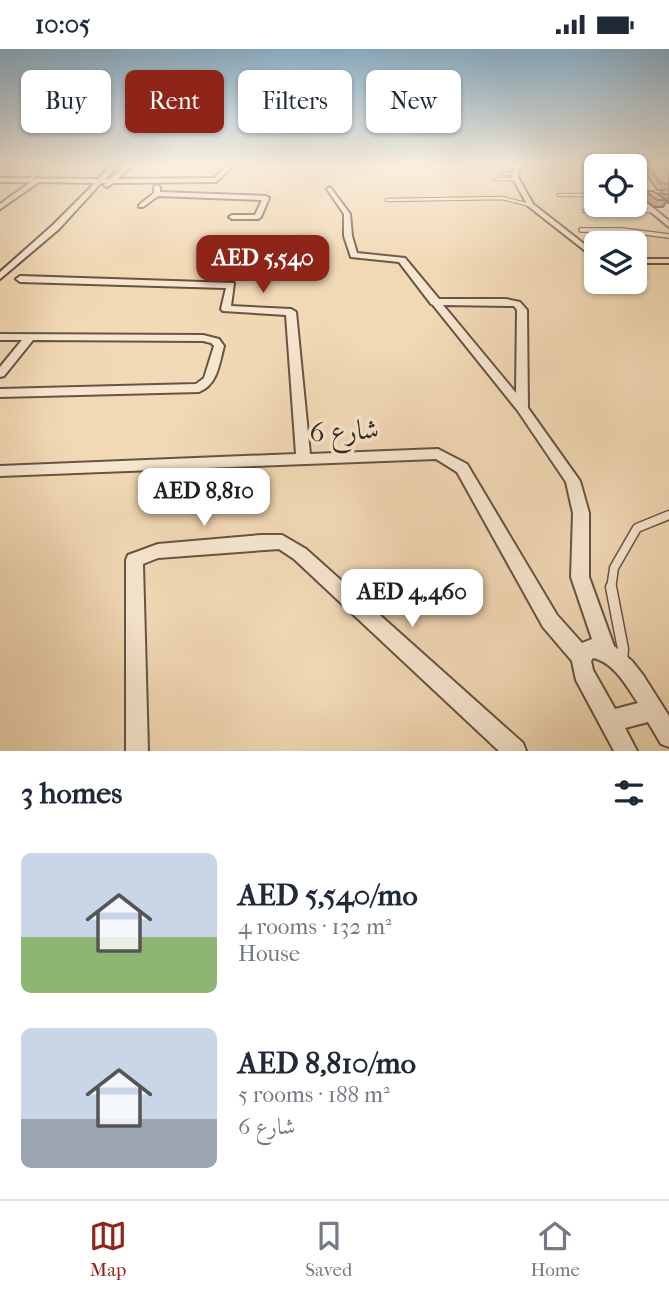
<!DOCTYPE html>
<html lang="en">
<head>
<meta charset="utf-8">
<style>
	:root { --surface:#fff; --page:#f6f6f7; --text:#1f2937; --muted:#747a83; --line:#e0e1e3; --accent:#8f2418 }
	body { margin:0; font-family:"IM FELL French Canon",Amiri,serif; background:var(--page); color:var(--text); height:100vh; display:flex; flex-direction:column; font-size:26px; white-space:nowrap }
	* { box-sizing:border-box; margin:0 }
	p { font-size:23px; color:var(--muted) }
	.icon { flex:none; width:38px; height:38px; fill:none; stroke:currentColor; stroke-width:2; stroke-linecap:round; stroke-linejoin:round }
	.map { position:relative; height:702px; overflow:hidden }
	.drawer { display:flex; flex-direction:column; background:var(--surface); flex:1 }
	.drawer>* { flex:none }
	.top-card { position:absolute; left:21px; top:21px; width:628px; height:63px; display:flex; gap:14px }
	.controls { position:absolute; left:584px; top:105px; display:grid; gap:14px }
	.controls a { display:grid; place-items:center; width:63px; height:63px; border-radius:10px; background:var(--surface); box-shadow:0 2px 5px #0004; font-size:35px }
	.price { position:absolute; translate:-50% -60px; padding:0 16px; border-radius:14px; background:#fff; color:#222; font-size:23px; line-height:46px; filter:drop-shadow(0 2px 4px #0008) }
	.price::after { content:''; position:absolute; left:50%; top:42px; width:21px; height:16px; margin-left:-10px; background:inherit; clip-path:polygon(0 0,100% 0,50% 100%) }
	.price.current { background:var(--accent); color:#fff }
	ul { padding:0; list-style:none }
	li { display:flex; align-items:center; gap:21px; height:175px; padding:0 21px }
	li span { display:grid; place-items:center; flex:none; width:196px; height:140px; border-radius:10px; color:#555 }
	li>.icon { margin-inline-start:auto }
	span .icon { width:84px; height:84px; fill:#fffc; stroke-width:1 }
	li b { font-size:30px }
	h2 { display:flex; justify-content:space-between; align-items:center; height:84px; padding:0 21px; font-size:30px }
	.pill { padding:0 24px; border-radius:10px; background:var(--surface); box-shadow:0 2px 5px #0004; font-size:24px; line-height:63px }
	.pill.current { background:var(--accent); color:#fff }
	.status { display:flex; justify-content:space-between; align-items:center; height:49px; padding:0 35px; background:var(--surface); direction:ltr }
	.status svg { height:19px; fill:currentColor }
	.dock { display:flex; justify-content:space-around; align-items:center; height:98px; border-top:2px solid var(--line); background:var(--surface); font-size:19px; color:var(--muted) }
	.dock a { display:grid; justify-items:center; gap:4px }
	.dock .current { color:var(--accent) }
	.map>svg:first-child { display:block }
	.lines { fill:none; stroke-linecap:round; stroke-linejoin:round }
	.lane-far3-casing { stroke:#675443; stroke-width:4.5 }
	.lane-far2-casing { stroke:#675443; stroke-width:6 }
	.lane-far1-casing { stroke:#675443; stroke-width:11 }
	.lane-casing { stroke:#675443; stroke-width:13 }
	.street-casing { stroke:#675443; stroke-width:4 }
	.lane-far3 { stroke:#f7e6cf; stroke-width:2.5 }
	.lane-far2 { stroke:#f7e6cf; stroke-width:3.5 }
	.lane-far1 { stroke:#f7e6cf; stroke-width:8 }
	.lane { stroke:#f7e6cf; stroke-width:10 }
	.street { fill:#f7e6cf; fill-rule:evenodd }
	.wall { fill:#b57c5d; stroke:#39281d; stroke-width:2 }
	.building { fill:#d2906c; stroke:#39281d; stroke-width:2 }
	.labels { text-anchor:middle; stroke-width:7; stroke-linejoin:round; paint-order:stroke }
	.near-street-label { font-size:28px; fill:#39281d; stroke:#f7e6cf }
</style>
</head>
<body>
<div class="status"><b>10:05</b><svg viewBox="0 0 49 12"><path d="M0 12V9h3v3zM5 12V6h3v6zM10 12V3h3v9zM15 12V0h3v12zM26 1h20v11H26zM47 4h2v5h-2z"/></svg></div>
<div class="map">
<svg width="669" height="702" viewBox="0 0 669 702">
	<rect width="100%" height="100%" fill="#f2d9b5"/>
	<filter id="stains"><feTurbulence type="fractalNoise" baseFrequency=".00286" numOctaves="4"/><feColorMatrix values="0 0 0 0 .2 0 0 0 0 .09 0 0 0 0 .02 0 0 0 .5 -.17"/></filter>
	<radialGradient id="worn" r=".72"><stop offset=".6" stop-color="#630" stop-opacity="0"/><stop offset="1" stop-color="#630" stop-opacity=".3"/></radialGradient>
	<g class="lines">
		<g class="lane-far3-casing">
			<g id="lane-far3">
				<path d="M464 117H517"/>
				<path d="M500 124 515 125"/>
				<path d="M495 130H516"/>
				<path d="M30 131 43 118"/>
				<path d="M559 146H597"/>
				<path d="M387 151 502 149 530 156"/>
				<path d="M584 162H653"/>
			</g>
		</g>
		<g class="lane-far2-casing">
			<path id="lane-far2" d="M581 181H622L669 187"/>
		</g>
		<g class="lane-far1-casing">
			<path id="lane-far1" d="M611 540 614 519 637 479 669 466"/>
		</g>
		<g class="lane-casing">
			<path id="lane" d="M611 538 623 600 622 612"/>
		</g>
		<g class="street-casing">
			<g id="street">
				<path d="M112 116H118L105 130H110L127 116H133L117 130 214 129 228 116H234L216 133 113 134 107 138 104 136 106 134H101L59 180 0 230V223L53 176 95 134 39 133 0 160V155L31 133H0V129L98 130Z"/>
				<path d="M514 116H520L518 128 533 155 597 205V211L528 157 512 128Z"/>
				<path d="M157 136 160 138V143L266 147 269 149 261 168 258 170H232L229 168 232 166H255L262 151 158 147 143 158H139V156L154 144V138Z"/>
				<path d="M330 138 350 165 352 187 357 204 405 209 439 250H506L520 253 527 261 528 359 580 432 589 464V528L614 597 632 612 643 626 669 667V698L661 695 648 673 625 679 637 702H614L576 631 572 612 543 578 457 423 436 410 0 427V417L296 405 286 266 223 262 221 260 226 239 20 233 16 230 20 227 234 234 231 257 291 260 296 263 310 405 438 400 467 415 557 566 582 594 592 590 571 528 573 464 566 433 518 362 433 256 431 255 399 213 351 208 344 187V165L327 140ZM443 256 514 257 517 261 516 344ZM593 609C614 613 627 638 638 654L615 660 593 621 591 612Z"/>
				<path d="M635 144 669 172V178L635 150Z"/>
				<rect x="635" y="210" width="34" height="4"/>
				<path d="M0 285 203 286 219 290 224 297C219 315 218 335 199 343L0 348V340L196 335 204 329 214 297 211 294 203 292 33 291 4 327 0 328V318L22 291H0Z"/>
				<path d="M261 486H282L306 500 523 694 526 702H499L294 510 279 500 158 509 143 515 148 702H126V511L128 506 158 495Z"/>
			</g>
		</g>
		<use href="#lane-far3" class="lane-far3"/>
		<use href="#lane-far2" class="lane-far2"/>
		<use href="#lane-far1" class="lane-far1"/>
		<use href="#lane" class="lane"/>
		<use href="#street" class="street"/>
	</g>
	<g class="wall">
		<path d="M579 116H607L606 117H597V121L581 119Z"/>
		<path d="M635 117 648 122 650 119 668 122 669 120V154L666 153 663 158H654L642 149 645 142 659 146 663 141H657L647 126 646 129 635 128Z"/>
	</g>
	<g class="building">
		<path d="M646 116 649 122 635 121V117H631Z"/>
		<path d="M665 118 669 124V135L660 134 650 119Z"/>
		<path d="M664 140 669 141V146L660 144Z"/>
		<path d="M645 142H653L667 151H657Z"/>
	</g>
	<linearGradient id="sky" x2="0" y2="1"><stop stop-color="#8ab6d4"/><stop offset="0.54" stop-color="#f9eede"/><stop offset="1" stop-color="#f9eede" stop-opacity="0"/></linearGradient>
	<rect width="669" height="214" fill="url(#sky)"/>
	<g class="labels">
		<g class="near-street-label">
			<text transform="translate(344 381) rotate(-3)" y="10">شارع 6</text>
		</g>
	</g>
	<rect width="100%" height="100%" filter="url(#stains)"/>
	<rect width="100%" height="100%" fill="url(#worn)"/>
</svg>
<div class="controls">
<a><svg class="icon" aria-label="locate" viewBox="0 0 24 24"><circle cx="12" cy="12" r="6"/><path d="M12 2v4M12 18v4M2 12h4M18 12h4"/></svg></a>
<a><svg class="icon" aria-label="layers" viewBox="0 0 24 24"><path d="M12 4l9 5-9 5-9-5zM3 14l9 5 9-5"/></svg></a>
</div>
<b class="price current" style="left:263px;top:246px">AED 5,540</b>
<b class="price" style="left:204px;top:479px">AED 8,810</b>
<b class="price" style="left:412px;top:580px">AED 4,460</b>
<div class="top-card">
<a class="pill">Buy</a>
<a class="pill current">Rent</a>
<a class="pill">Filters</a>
<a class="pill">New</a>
</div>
</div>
<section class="drawer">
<h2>3 homes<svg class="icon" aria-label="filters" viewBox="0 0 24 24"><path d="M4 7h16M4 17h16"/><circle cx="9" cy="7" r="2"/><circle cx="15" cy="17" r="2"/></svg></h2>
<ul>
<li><span style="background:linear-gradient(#c9d6e8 60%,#8fb573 0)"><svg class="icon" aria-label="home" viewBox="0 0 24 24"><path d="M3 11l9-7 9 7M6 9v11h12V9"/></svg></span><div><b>AED 5,540/mo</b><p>4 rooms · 132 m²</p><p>House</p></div></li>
<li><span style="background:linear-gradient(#c9d6e8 65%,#9aa5b1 0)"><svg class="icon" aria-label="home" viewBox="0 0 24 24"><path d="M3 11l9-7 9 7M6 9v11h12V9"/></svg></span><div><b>AED 8,810/mo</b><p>5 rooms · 188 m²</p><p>شارع 6</p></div></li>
</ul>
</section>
<nav class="dock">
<a class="current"><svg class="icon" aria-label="map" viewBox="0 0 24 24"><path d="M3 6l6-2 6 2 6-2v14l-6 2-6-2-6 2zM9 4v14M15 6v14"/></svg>Map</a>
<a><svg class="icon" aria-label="saved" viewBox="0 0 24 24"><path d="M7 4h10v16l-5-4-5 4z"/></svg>Saved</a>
<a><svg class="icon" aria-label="home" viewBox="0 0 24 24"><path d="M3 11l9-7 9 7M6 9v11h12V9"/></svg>Home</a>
</nav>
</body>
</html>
